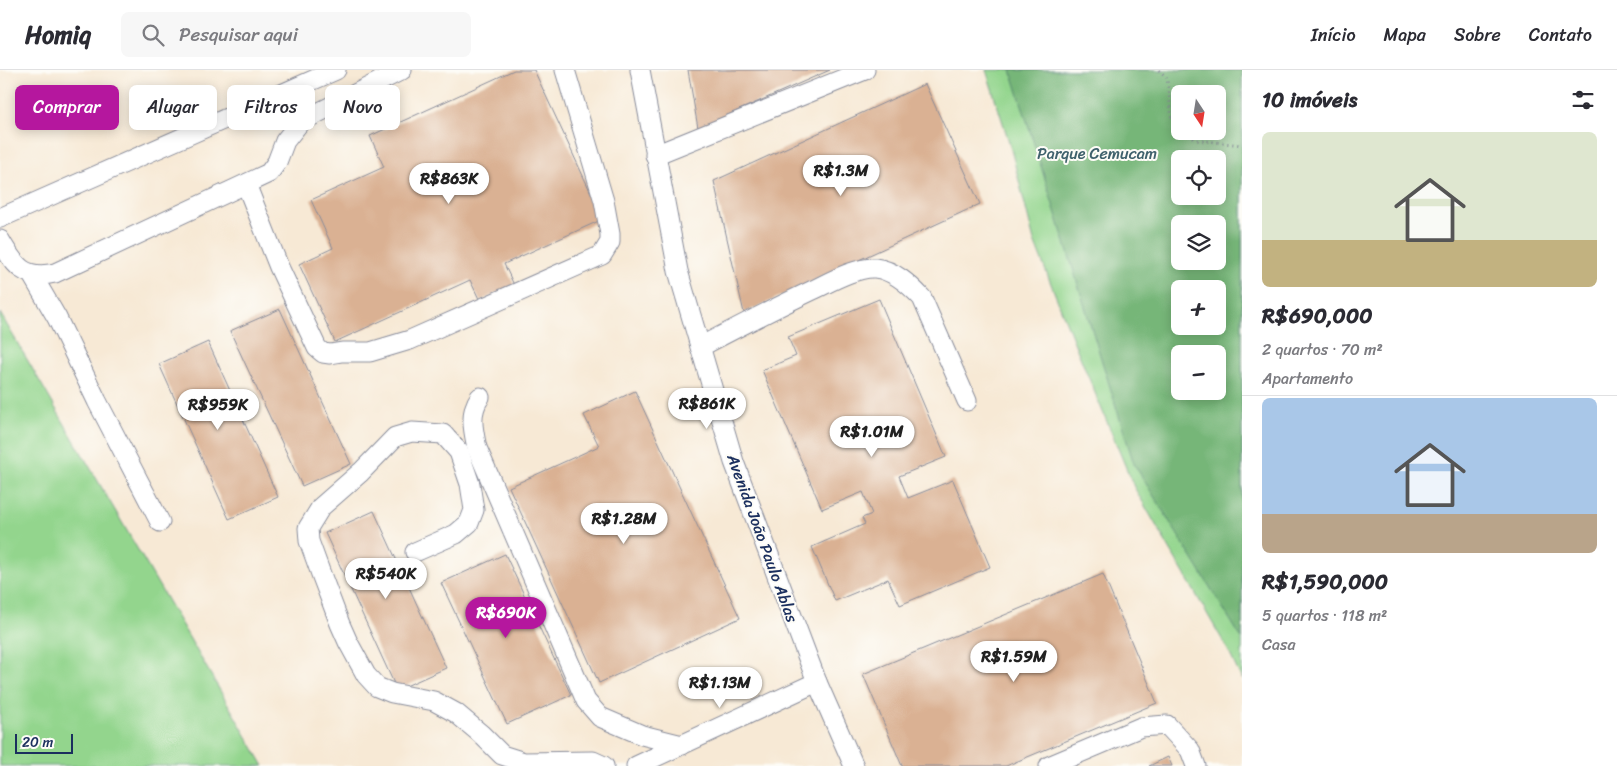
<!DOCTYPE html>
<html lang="pt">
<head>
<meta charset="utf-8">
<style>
	:root { --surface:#fff; --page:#f7f7f7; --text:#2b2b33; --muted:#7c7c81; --line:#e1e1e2; --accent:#b5179e }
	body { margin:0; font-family:Sriracha,sans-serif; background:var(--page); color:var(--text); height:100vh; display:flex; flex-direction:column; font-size:19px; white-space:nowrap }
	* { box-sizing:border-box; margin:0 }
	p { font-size:16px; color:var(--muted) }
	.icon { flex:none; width:28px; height:28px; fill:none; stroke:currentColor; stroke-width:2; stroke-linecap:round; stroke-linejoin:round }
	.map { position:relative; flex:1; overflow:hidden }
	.side { display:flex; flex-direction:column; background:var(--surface); width:375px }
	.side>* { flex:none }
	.banner { position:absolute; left:15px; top:15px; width:475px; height:45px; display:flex; gap:10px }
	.needle { width:32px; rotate:168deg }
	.buttons { position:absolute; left:1171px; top:15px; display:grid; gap:10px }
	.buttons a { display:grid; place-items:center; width:55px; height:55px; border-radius:8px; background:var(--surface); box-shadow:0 2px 12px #0003; font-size:25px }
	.scale { position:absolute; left:15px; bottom:12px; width:58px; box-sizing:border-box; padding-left:5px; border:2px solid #1b2f5e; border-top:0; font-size:14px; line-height:18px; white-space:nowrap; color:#1b2f5e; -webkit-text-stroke:4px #fdfcf7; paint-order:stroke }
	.price { position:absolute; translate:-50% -42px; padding:0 11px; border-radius:18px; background:#fff; color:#222; font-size:16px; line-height:32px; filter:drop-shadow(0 1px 2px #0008) }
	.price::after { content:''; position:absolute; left:50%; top:30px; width:15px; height:11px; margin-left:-8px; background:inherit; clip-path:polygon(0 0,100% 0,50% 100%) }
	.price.selected { background:var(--accent); color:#fff }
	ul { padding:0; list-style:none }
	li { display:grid; align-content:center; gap:10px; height:265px; padding:0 20px }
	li+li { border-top:1px solid var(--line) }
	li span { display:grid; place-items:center; height:155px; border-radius:8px; color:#555 }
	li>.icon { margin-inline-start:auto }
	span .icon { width:90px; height:90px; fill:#fffc; stroke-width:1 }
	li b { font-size:21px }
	h2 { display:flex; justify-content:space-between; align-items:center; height:60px; padding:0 20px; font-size:21px }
	.tag { padding:0 18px; border-radius:8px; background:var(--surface); box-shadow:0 2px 12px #0003; font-size:18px; line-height:45px }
	.tag.selected { background:var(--accent); color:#fff }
	header { display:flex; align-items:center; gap:30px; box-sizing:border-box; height:70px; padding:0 25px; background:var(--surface); border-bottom:1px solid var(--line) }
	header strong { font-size:24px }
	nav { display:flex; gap:28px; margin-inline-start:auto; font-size:18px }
	.search { width:350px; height:45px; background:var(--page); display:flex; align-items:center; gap:12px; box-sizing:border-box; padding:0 18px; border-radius:8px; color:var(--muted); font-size:19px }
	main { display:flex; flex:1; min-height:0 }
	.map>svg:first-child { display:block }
	.green { fill:#93d58d; stroke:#578276; fill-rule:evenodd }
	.forest { fill:#76b678; stroke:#48726b; fill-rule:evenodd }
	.building { fill:#dab193 }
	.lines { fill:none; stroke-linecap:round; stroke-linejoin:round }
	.minor-casing { stroke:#898c9a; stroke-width:21 }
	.path { stroke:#898c9a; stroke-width:3; stroke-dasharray:1 4; stroke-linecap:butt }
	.minor { stroke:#fff; stroke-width:19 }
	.labels { text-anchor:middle; stroke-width:4; stroke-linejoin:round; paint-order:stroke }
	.park-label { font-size:16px; fill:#3f616c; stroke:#fdfcf7 }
	.street-label { font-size:16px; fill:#1b2f5e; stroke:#fdfcf7 }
</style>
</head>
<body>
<header>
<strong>Homiq</strong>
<div class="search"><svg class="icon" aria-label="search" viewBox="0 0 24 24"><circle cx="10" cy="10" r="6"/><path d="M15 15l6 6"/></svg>Pesquisar aqui</div>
<nav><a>Início</a><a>Mapa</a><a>Sobre</a><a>Contato</a></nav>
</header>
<main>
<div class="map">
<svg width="1242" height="696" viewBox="0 0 1242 696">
	<rect width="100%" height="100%" fill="#fdfcf7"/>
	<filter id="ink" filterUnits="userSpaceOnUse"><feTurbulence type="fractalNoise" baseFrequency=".02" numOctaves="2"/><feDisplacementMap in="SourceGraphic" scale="10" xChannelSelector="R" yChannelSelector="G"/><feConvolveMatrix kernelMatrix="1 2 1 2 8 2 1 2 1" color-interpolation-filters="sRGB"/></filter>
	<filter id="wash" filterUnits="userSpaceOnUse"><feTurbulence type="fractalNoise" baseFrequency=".0096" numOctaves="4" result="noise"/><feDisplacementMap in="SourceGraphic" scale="20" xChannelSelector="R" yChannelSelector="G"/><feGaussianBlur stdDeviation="1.12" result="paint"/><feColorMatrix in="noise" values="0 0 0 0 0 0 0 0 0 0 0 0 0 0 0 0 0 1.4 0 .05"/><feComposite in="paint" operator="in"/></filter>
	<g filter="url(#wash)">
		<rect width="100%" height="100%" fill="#f7e9d5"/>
		<g class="green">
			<path d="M986 0H1242V610L1227 578 1134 417 1076 277 1034 171 1010 75ZM1180 24H1218V61H1180ZM1180 89H1218V126H1180ZM1180 154H1218V191H1180ZM1180 219H1218V256H1180ZM1180 284H1218V321H1180Z"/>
			<path d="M0 243 264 696H0Z"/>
		</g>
		<path class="forest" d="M1011 0H1242V569L1134 394ZM1180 24H1218V61H1180ZM1180 89H1218V126H1180ZM1180 154H1218V191H1180ZM1180 219H1218V256H1180ZM1180 284H1218V321H1180Z"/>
		<g id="blocks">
			<g class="building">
				<path d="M514 0H534L603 149 504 194 514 215 480 231 470 210 335 272 299 194 333 178 311 130 384 97 370 66Z"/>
				<path d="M688 0H830L698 58Z"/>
				<path d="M925 14 980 134 744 243 714 111Z"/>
				<path d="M879 229 946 387 899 406 908 428 953 410 990 497 900 535 888 509 835 531 812 477 865 454 862 448 872 444 863 422 822 439 762 300 796 286 788 267Z"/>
				<path d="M280 239 351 394 302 416 230 261Z"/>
				<path d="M208 272 278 427 229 449 159 294Z"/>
				<path d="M635 321 740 548 599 613 509 417 599 376 584 345Z"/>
				<path d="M374 441 446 598 397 620 325 463Z"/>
				<path d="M505 484 571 625 507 654 441 513Z"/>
				<path d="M1103 504 1157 633 1006 696H902L863 604Z"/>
				<path d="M1168 687 1172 696H1149Z"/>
			</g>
		</g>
	</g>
	<g filter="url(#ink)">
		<use href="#blocks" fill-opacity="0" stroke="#898c9a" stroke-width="1"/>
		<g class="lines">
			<g class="minor-casing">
				<g id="minor">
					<path d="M640 0 678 201 734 392 817 612 854 696"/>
					<path d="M655 85 865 0"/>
					<path d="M246 114 279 197 317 278 323 283 330 284 342 282H370L410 270 602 185 610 172V164L604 131 565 0"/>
					<path d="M0 148 336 0"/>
					<path d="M0 170C15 196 24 210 55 203L269 103 277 92 285 71 300 52 402 0"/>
					<path d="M32 205 57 248 97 331 160 452"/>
					<path d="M700 277C738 257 775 238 813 220 830 212 856 197 875 198 894 200 910 215 922 228L967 331"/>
					<path d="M480 327C469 343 473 359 477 378L586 631 600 647 642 665 682 675"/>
					<path d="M415 482 456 464 469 453 474 440 470 414 459 382 443 364 412 362 395 367 361 402 321 437 308 458 309 471 321 504 340 554 348 572 366 605 377 617 392 623 434 631 456 643 481 664 502 685 524 692 593 691 604 696"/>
					<path d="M636 696 817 612"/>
					<path d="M1049 696 1141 657 1167 655 1190 680 1196 696"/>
				</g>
			</g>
			<g class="path">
				<path d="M1159 0 1167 8 1172 50 1180 56"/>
				<path d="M1186 61 1196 70 1242 75"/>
			</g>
			<use href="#minor" class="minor"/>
		</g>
	</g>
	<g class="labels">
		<g class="park-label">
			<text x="1097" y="89">Parque Cemucam</text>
		</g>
		<g class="street-label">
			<text transform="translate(763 468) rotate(70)" y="6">Avenida João Paulo Ablas</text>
		</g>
	</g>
</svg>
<div class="buttons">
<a><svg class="needle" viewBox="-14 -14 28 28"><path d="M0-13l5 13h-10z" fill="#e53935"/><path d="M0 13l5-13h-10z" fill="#7c7c81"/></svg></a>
<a><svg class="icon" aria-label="locate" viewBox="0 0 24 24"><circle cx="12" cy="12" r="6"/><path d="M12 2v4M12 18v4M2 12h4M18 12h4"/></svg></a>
<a><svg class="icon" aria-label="layers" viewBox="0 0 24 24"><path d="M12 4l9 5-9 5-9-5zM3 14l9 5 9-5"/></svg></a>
<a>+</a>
<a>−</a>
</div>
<div class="scale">20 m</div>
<b class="price" style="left:841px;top:127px">R$1.3M</b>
<b class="price" style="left:449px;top:135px">R$863K</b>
<b class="price" style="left:707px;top:360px">R$861K</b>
<b class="price" style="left:218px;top:361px">R$959K</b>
<b class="price" style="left:872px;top:388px">R$1.01M</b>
<b class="price" style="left:624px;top:475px">R$1.28M</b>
<b class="price" style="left:386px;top:530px">R$540K</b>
<b class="price selected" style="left:506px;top:569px">R$690K</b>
<b class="price" style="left:1014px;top:613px">R$1.59M</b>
<b class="price" style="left:720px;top:639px">R$1.13M</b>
<div class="banner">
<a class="tag selected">Comprar</a>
<a class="tag">Alugar</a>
<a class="tag">Filtros</a>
<a class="tag">Novo</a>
</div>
</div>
<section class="side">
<h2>10 imóveis<svg class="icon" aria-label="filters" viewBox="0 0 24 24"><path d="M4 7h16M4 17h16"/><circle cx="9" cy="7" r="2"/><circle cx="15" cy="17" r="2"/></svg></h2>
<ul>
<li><span style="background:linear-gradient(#dfe7d0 70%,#c2b280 0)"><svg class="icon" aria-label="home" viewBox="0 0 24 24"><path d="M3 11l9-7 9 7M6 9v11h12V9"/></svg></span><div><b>R$690,000</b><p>2 quartos · 70 m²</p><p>Apartamento</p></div></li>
<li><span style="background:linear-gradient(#a9c7e8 75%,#b9a48a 0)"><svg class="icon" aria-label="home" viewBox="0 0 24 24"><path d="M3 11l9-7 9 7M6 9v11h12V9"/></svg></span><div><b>R$1,590,000</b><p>5 quartos · 118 m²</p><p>Casa</p></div></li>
</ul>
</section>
</main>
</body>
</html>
